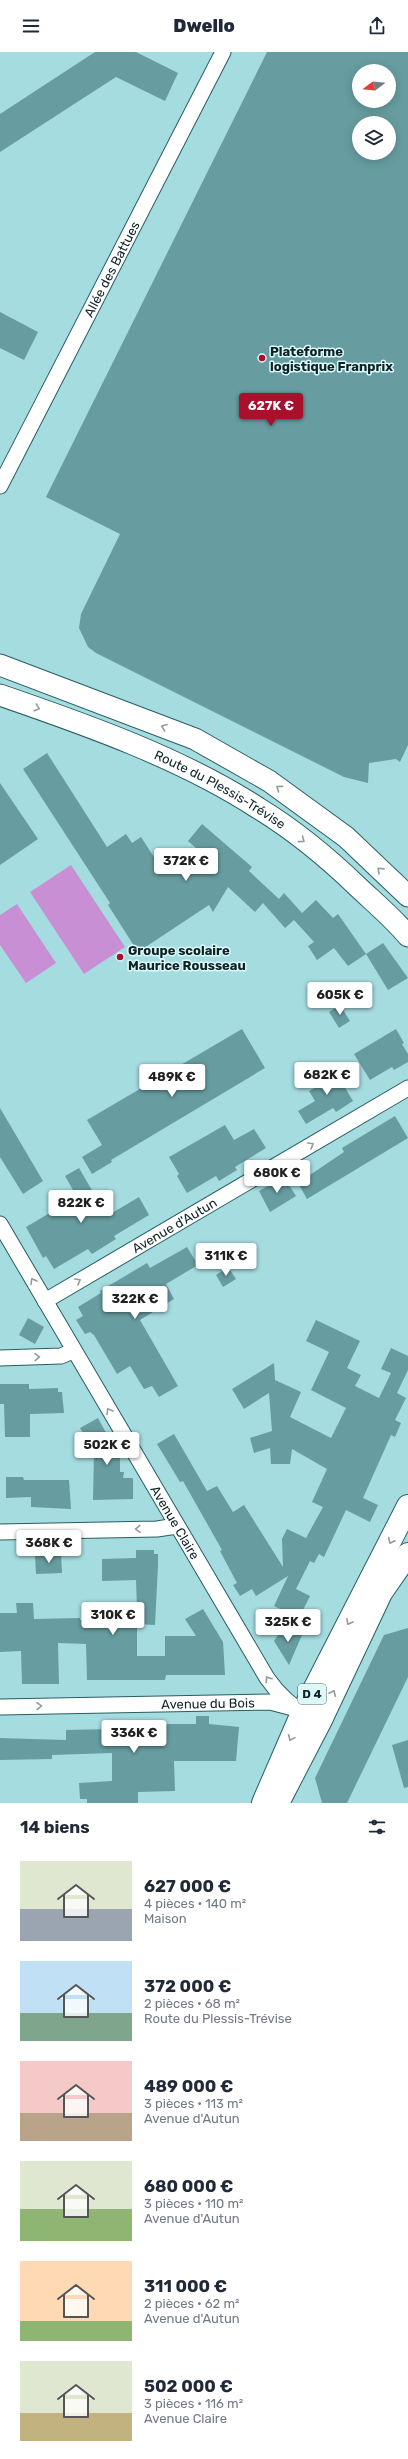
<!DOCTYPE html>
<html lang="fr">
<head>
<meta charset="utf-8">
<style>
	:root { --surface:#fff; --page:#f6f6f7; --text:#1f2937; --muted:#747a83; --accent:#a8102b }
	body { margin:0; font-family:Rubik,sans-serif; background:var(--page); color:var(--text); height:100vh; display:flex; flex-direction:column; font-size:15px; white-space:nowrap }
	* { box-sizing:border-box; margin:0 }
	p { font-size:13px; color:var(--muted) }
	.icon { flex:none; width:22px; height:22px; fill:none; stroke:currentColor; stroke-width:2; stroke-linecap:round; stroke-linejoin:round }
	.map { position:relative; height:1751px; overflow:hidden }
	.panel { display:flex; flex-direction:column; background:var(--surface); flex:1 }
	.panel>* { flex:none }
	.needle { width:26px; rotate:254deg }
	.fabs { position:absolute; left:352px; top:12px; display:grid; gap:8px }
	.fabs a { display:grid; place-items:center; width:44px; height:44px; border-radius:50%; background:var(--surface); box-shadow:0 2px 10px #0003; font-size:20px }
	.price { position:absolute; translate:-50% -34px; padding:0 9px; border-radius:4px; background:#fff; color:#222; font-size:13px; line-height:26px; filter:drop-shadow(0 1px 2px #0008) }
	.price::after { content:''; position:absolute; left:50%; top:24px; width:12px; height:9px; margin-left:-6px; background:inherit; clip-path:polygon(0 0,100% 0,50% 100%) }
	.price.selected { background:var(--accent); color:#fff }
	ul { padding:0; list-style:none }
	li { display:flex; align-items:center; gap:12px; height:100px; padding:0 20px }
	li span { display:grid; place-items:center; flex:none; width:112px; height:80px; border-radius:0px; color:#555 }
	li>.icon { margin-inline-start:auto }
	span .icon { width:48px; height:48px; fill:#fffc; stroke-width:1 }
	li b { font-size:17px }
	h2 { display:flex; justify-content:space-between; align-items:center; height:48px; padding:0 20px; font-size:17px }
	header { display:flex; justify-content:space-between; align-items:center; height:52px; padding:0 20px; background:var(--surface); font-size:18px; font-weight:800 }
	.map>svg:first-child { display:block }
	.green { fill:#c98fd5 }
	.building { fill:#679da0; fill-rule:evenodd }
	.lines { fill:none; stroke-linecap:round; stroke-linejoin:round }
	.street-casing { stroke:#275e62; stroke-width:17 }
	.secondary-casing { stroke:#275e62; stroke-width:23 }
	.primary-casing { stroke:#275e62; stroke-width:24 }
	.street { stroke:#fff; stroke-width:15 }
	.secondary { stroke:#fff; stroke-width:21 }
	.primary { stroke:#fff; stroke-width:22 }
	.oneway { stroke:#929c9d }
	.poi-dot { fill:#a8102b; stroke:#dcf8f9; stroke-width:1.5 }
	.labels { text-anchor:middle; stroke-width:3; stroke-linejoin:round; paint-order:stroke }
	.shield { fill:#dcf8f9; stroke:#4b6365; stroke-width:1 }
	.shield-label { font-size:12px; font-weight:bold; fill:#0d2325 }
	.street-label { font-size:13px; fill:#0d2325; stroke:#dcf8f9 }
	.poi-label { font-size:13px; font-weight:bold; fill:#0d2325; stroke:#dcf8f9; text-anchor:start }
</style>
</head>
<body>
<header><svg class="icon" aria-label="menu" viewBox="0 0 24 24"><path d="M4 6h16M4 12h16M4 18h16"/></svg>Dwello<svg class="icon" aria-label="share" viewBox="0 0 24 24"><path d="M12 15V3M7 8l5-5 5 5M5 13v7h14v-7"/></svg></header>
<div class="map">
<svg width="408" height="1751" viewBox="0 0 408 1751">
	<rect width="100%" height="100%" fill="#a4dce0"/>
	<g class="green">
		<path d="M71 813 125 895 84 922 30 840Z"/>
		<path d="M17 852 56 911 26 931 0 893V863Z"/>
	</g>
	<g class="building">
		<path d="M95 0H136L178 21 165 49 116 25 0 100V62Z"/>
		<path d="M267 0H408V693L400 710 396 707 369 711 368 731 344 725 96 601 88 595 79 576 81 562 120 482 46 445ZM359 19H389V49H359ZM359 71H389V101H359Z"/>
		<path d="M0 260 38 280 24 308 0 296Z"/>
		<path d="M47 701 107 795 126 782 132 791 141 785 161 816 197 797 188 789 202 772 252 815 249 819 279 847 284 841 302 861 316 848 333 866 338 862 366 902 383 891 408 926 388 938 366 902 348 914 334 896 317 908 308 894 314 890 294 868 285 876 263 851 255 860 228 835 213 860 209 853 138 900 108 853 110 851 23 717Z"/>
		<path d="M0 731 38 787 0 813Z"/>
		<path d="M340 953 350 969 339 976 329 960Z"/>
		<path d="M242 977 265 1016 111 1108 112 1110 92 1122 82 1105 102 1093 87 1068Z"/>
		<path d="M396 977 404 991 402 992 408 1002V1010L394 1018 392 1015 370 1028 354 1002Z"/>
		<path d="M331 1012 353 1049 336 1060 333 1056 306 1072 298 1059 315 1049 309 1039 326 1030 320 1019Z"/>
		<path d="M0 1056 43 1129 23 1142 0 1105Z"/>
		<path d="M395 1064 408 1086 307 1147 298 1131 344 1100 342 1096Z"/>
		<path d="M225 1073 234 1088 254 1077 266 1096 235 1115 237 1118 219 1129 216 1124 187 1141 177 1124 179 1122 169 1105Z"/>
		<path d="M79 1116 107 1164 139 1145 149 1163 114 1184 116 1187 92 1202 88 1197 54 1217 46 1204 43 1206 26 1175 77 1145 65 1124Z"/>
		<path d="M284 1125 296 1144 270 1160 259 1139Z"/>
		<path d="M187 1195 198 1213 166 1232 174 1247 140 1268 178 1334 159 1345 152 1334 144 1337 130 1314 117 1322 94 1283 90 1280 85 1282 76 1268 83 1264 78 1255 101 1241 100 1239 147 1211 150 1216Z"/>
		<path d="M228 1215 236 1227 223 1235 216 1223Z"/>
		<path d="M28 1266 44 1275 35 1292 19 1283Z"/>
		<path d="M316 1268 360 1289 347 1316 361 1323 355 1334 379 1346 391 1321 381 1317 391 1296 408 1304V1318L397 1341 406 1346 395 1368 401 1371 395 1385 391 1383 363 1446 378 1453 370 1470 346 1458 324 1505 319 1502 314 1511 310 1509 296 1537 310 1544 299 1566 286 1560 284 1564V1559L274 1554 288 1524 256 1544 252 1537 240 1544 233 1533 237 1531 220 1499 222 1498 183 1429 180 1430 157 1392 174 1382 207 1439 217 1434 233 1460 244 1453 283 1515 282 1487 287 1477 306 1486 323 1455 312 1450 327 1417 292 1397 290 1412H271L270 1396 254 1401 250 1386 272 1379 269 1341 244 1357 232 1337 274 1311 275 1328 301 1340 290 1365 331 1386 346 1356 311 1338 329 1300 306 1289Z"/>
		<path d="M0 1332H29V1337L58 1336V1340H62L64 1361 30 1362V1385H5L4 1352H0Z"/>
		<path d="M98 1366 112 1392 120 1394V1420H124L123 1426H133V1447L93 1448 94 1399 80 1376Z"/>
		<path d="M6 1425H23L24 1428H69L71 1457 31 1455V1445L6 1446Z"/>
		<path d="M136 1498H154V1502H158V1513L155 1573 137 1572V1604H165V1584H196L185 1567 203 1557 223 1590 225 1623H166L165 1628H87L86 1592 58 1591 59 1632H22L21 1599 0 1600V1561H17L16 1551H33L34 1567 80 1566V1568L124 1569V1558H137L136 1528 102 1529V1507L136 1506Z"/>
		<path d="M61 1501 62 1521 36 1522 35 1503Z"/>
		<path d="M285 1573 302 1583 289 1613 274 1589Z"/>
		<path d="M408 1576V1625L347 1751H322L315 1726 384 1583Z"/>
		<path d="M196 1664H209V1672L239 1675 236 1709H174L175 1739 138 1740V1751H87V1747H80L79 1731 112 1729V1701L52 1703V1707L0 1708V1686L66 1688V1678L111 1677V1674L137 1672H196Z"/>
		<path d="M408 1688V1735L404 1736 392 1693Z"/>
	</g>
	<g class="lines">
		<g class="street-casing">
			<g id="street">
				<path id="s1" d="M0 434 223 0"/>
				<path id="s2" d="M0 1172 267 1626C278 1642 292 1655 310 1665"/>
				<path id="s3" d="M45 1249 408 1036"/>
				<path d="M0 1306 61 1304 73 1299"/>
				<path d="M0 1480 157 1477 177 1474"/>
				<path id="s4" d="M0 1655 270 1650 293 1656"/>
			</g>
		</g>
		<g class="secondary-casing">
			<g id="secondary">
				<path d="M0 613 195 687 269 729 346 785 408 844"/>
				<path id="s5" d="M0 643C87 673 181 706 258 756 294 778 328 806 358 835 375 851 393 866 408 884"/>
			</g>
		</g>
		<g class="primary-casing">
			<g id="primary">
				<path d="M263 1751 302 1661 408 1454"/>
				<path d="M278 1751 320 1670 381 1541 408 1502"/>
			</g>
		</g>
		<use href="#street" class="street"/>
		<use href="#secondary" class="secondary"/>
		<use href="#primary" class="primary"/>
	</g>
	<defs><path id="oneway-chevron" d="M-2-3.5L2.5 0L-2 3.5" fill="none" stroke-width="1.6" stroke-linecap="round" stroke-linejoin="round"/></defs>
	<g class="oneway">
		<use href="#oneway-chevron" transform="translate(37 656) rotate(19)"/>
		<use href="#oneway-chevron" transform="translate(164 675) rotate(-159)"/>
		<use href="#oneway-chevron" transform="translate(279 736) rotate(-144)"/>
		<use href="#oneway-chevron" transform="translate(302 788) rotate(37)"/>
		<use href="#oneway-chevron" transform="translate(380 818) rotate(-136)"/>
		<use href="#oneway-chevron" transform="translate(311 1093) rotate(-30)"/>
		<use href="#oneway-chevron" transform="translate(33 1229) rotate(-120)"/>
		<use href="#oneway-chevron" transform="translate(78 1229) rotate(-30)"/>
		<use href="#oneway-chevron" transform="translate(37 1305) rotate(-1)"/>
		<use href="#oneway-chevron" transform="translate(109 1359) rotate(-121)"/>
		<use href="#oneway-chevron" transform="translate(138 1477) rotate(179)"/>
		<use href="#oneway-chevron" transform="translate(391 1489) rotate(116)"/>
		<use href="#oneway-chevron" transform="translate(349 1570) rotate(119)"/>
		<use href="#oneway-chevron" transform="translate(268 1627) rotate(-124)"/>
		<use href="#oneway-chevron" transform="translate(333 1641) rotate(-65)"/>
		<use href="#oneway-chevron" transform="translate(39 1654) rotate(-1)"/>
		<use href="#oneway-chevron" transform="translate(291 1686) rotate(114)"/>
	</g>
	<g class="poi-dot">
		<circle cx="262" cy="306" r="4"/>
		<circle cx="120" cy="905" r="4"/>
	</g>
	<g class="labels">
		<rect class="shield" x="298" y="1632" width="28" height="20" rx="3"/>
		<g class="shield-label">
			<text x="312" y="1646">D 4</text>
		</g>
		<g class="street-label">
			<text dy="5" stroke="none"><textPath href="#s1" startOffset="244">Allée des Battues</textPath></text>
			<text dy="5" stroke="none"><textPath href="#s5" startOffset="240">Route du Plessis-Trévise</textPath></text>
			<text dy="5" stroke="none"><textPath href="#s3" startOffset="150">Avenue d'Autun</textPath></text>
			<text dy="5" stroke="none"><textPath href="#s2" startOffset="346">Avenue Claire</textPath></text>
			<text dy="5" stroke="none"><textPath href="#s4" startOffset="208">Avenue du Bois</textPath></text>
		</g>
		<g class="poi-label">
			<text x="270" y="304">Plateforme<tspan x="270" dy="15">logistique Franprix</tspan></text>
			<text x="128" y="903">Groupe scolaire<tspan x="128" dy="15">Maurice Rousseau</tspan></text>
		</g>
	</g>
</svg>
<div class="fabs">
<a><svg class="needle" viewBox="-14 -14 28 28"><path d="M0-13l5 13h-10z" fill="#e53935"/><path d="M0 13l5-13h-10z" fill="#747a83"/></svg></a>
<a><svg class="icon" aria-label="layers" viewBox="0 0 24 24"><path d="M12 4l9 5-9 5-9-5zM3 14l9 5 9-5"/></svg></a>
</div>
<b class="price selected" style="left:271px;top:375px">627K €</b>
<b class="price" style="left:186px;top:830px">372K €</b>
<b class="price" style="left:340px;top:964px">605K €</b>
<b class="price" style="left:327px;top:1044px">682K €</b>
<b class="price" style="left:172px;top:1046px">489K €</b>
<b class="price" style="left:277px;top:1142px">680K €</b>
<b class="price" style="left:81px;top:1172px">822K €</b>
<b class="price" style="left:226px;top:1225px">311K €</b>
<b class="price" style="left:135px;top:1268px">322K €</b>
<b class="price" style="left:107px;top:1414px">502K €</b>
<b class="price" style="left:49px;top:1512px">368K €</b>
<b class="price" style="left:113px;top:1584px">310K €</b>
<b class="price" style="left:288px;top:1591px">325K €</b>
<b class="price" style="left:134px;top:1702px">336K €</b>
</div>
<section class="panel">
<h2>14 biens<svg class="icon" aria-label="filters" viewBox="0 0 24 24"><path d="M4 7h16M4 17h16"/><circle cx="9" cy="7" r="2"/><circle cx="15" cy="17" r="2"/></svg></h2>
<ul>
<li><span style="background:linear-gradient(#dfe7d0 60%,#9aa5b1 0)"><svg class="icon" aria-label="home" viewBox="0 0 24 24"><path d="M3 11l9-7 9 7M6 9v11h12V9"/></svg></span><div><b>627 000 €</b><p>4 pièces · 140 m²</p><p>Maison</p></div></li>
<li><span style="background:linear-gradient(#bfe0f5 65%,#7fa58c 0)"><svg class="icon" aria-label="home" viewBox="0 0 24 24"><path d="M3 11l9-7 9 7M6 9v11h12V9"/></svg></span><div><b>372 000 €</b><p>2 pièces · 68 m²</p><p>Route du Plessis-Trévise</p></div></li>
<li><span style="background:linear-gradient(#f6c9c9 65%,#b9a48a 0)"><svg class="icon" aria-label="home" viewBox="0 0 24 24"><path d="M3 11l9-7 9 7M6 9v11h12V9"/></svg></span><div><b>489 000 €</b><p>3 pièces · 113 m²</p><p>Avenue d'Autun</p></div></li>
<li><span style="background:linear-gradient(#dfe7d0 60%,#8fb573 0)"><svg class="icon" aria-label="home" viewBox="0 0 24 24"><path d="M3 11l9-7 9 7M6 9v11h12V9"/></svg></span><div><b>680 000 €</b><p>3 pièces · 110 m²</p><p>Avenue d'Autun</p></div></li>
<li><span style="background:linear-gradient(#ffd9b3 75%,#8fb573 0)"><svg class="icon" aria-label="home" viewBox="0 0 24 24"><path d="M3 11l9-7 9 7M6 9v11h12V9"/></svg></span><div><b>311 000 €</b><p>2 pièces · 62 m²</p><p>Avenue d'Autun</p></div></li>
<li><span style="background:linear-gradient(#dfe7d0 65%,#c2b280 0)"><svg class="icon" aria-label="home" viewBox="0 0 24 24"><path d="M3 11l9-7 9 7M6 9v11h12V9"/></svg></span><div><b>502 000 €</b><p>3 pièces · 116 m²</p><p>Avenue Claire</p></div></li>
</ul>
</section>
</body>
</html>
